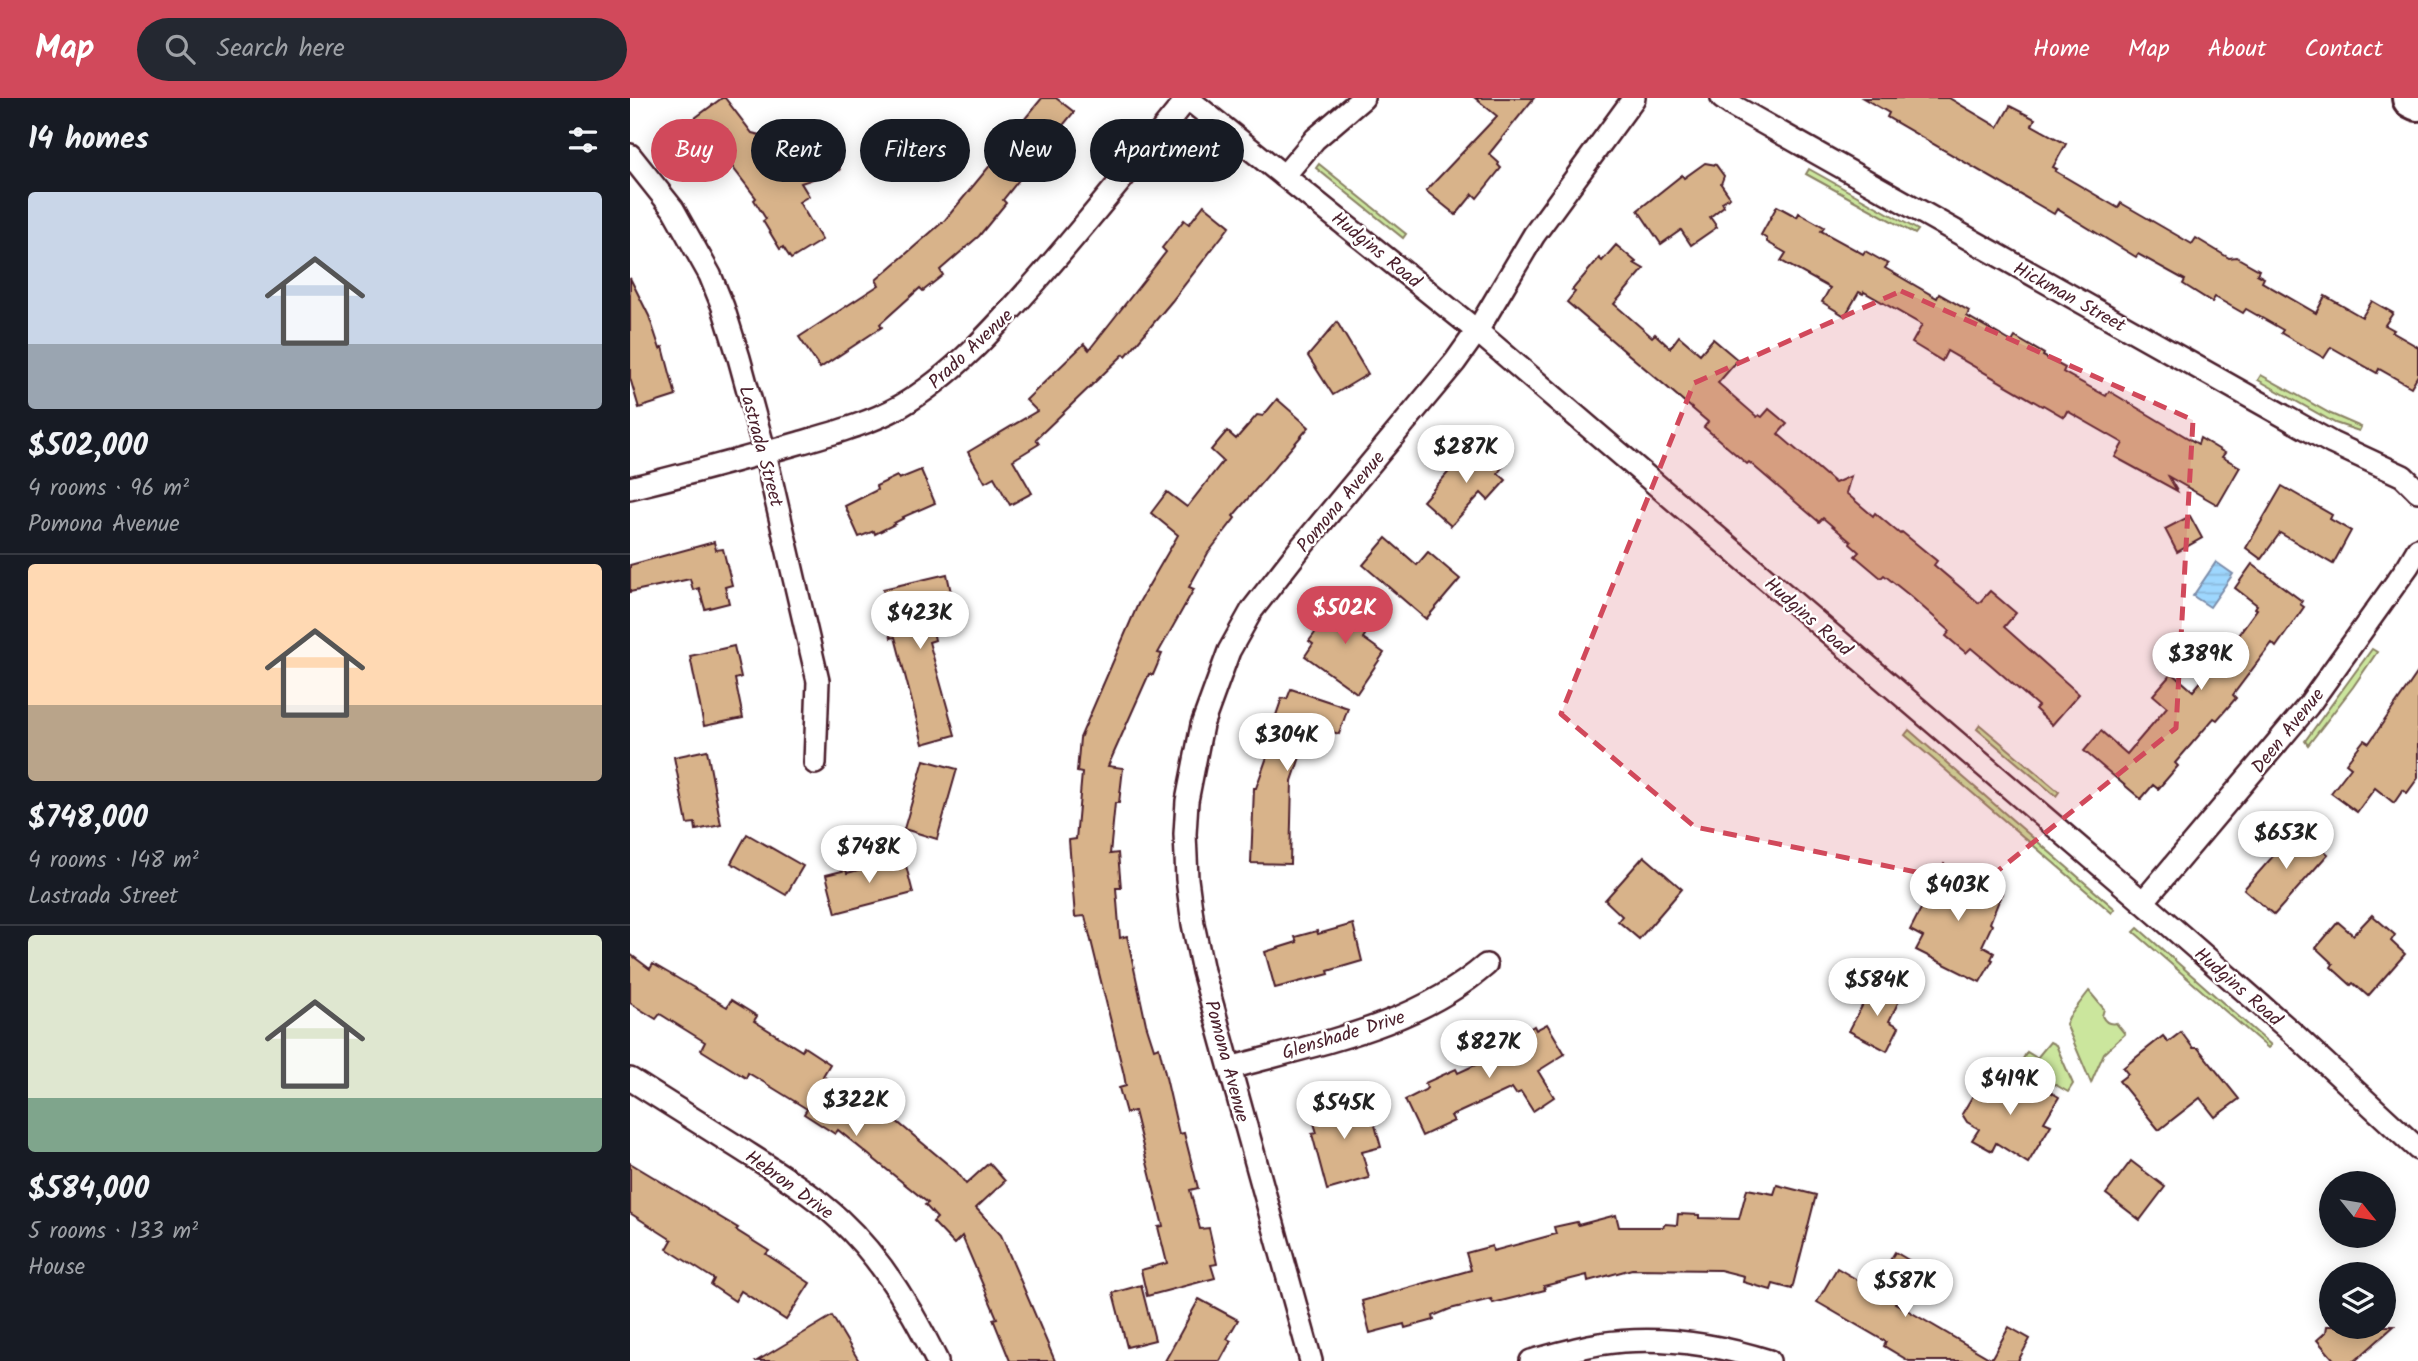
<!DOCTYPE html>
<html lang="en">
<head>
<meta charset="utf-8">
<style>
	:root { --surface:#171b24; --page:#242831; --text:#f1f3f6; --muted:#9ea1a6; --line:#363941; --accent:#d1495b }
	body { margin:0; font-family:Kalam,sans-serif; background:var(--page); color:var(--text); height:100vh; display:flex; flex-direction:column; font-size:26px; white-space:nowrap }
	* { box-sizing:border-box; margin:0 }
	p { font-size:23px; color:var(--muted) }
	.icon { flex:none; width:38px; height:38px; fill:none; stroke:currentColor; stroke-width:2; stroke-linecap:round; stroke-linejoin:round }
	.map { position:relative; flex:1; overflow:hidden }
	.sheet { display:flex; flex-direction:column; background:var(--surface); width:630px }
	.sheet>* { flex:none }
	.guide { position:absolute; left:21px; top:21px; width:665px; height:63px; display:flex; gap:14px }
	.needle { width:46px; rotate:120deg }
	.fabs { position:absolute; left:1689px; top:1073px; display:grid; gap:14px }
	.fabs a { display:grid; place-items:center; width:77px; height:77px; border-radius:50%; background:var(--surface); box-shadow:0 4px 18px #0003; font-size:35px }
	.price { position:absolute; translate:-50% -60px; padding:0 16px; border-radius:24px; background:#fff; color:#222; font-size:23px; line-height:46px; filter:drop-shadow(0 2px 4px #0008) }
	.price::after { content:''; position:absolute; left:50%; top:42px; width:21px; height:16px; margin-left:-10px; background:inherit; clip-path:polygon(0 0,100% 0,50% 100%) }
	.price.current { background:var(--accent); color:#fff }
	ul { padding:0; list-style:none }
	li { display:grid; align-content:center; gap:14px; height:371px; padding:0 28px }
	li+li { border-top:2px solid var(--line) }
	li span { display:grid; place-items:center; height:217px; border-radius:7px; color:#555 }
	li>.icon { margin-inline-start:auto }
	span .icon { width:126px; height:126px; fill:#fffc; stroke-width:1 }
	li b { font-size:30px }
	h2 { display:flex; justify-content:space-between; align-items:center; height:84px; padding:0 28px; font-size:30px }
	.pill { padding:0 24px; border-radius:32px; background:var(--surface); box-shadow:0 4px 18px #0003; font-size:24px; line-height:63px }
	.pill.current { background:var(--accent); color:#fff }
	header { display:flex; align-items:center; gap:42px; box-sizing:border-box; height:98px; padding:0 35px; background:var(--accent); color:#fff }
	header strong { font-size:33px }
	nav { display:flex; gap:38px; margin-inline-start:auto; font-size:24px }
	.search { width:490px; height:63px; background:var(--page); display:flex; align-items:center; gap:18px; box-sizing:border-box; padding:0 24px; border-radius:38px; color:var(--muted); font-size:26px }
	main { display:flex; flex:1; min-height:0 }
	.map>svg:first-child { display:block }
	.grass { fill:#cbe69d; stroke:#8a8264; stroke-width:2 }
	.water { fill:url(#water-rules); stroke:#7c8daa; stroke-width:2 }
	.building { fill:#d8b38a; stroke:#4a1f2b; stroke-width:2 }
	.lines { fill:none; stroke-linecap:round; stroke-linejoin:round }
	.street-casing { stroke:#4a1f2b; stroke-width:26 }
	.highway-casing { stroke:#4a1f2b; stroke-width:44 }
	.street { stroke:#fff; stroke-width:21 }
	.highway { stroke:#fff; stroke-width:38 }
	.marked { fill:#d1495b; fill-opacity:0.2; stroke:#d1495b; stroke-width:5; stroke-dasharray:14 9; stroke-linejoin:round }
	.labels { text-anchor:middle; stroke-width:5; stroke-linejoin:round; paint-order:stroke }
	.street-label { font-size:19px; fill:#4a1f2b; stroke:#fff }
</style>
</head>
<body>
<header>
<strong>Map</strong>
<div class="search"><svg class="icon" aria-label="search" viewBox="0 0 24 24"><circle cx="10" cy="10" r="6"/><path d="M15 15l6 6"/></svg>Search here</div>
<nav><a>Home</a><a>Map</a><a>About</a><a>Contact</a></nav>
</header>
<main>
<section class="sheet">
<h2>14 homes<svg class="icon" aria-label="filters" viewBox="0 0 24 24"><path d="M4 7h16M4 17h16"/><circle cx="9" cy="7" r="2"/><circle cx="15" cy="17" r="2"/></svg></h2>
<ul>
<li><span style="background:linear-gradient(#c9d6e8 70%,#9aa5b1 0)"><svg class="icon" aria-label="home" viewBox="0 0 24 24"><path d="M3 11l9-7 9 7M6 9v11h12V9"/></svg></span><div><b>$502,000</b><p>4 rooms · 96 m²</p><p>Pomona Avenue</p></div></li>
<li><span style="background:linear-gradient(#ffd9b3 65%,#b9a48a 0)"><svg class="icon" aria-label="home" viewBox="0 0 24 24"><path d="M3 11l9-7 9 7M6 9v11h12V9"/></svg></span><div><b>$748,000</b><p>4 rooms · 148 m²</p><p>Lastrada Street</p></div></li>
<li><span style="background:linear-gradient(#dfe7d0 75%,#7fa58c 0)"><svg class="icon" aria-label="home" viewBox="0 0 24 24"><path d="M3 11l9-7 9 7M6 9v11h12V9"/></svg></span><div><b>$584,000</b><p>5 rooms · 133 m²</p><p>House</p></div></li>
</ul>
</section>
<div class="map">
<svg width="1788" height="1263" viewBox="0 0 1788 1263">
	<defs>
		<pattern id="water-rules" width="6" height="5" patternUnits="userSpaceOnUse" patternTransform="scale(1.75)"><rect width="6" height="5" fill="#9ed7fe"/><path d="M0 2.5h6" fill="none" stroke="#8ab8da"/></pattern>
	</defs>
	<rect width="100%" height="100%" fill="#fff"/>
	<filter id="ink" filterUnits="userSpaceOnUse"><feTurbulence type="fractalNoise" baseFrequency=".0143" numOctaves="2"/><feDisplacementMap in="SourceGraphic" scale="14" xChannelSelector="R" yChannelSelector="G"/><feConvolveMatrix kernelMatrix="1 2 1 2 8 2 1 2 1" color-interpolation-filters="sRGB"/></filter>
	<g filter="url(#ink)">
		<g class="grass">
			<path d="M689 66 776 136 773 140 686 70Z"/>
			<path d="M1179 71 1288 132 1285 136 1176 76Z"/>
			<path d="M1631 277 1701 316 1731 329 1729 333 1705 325 1628 282Z"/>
			<path d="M1742 551 1747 554 1723 589 1678 647 1675 643Z"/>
			<path d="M1350 627 1429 694 1426 698 1347 631Z"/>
			<path d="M1279 632 1485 811 1482 815 1275 637Z"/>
			<path d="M1508 830 1641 947 1638 950 1504 834Z"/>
			<path d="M1459 893 1474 911 1472 918C1475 924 1479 927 1486 925L1495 936 1474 955 1461 985 1436 926 1439 919Z"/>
			<path d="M1420 944 1426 947 1443 986 1438 994 1390 966 1397 954 1407 960Z"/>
		</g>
		<path class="water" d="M1586 464 1603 476 1580 509 1563 498Z"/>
		<g class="building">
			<path d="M92 0H95L122 35 130 37 128 44 145 67 202 49 210 72 171 85 179 98 169 104 192 142 161 161 153 149 150 151 133 123 136 121 124 102 126 100 65 20Z"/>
			<path d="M412 0H426L444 14 425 37 429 41 404 72 400 68 373 102 376 105 349 138 310 172 313 177 293 193 290 190 250 226 252 229 190 270 169 239 249 187 246 182 315 122 362 65 365 67 393 32 389 28Z"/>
			<path d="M845 0H904L859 56 869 65 868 67 871 70 847 100 843 96 826 117 796 93 867 18Z"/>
			<path d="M1233 0H1319L1368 29 1380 8 1405 21 1402 27 1436 46 1423 69 1427 71 1425 73 1488 110 1491 105 1562 146 1566 140 1599 160 1606 159 1629 172 1627 176 1634 180 1632 184 1686 215 1695 198 1732 219 1742 203 1763 215 1755 227 1764 232 1762 234 1788 249V277L1781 289 1749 271 1747 275 1701 249 1694 260 1651 235 1653 232 1616 211 1613 215 1585 199 1582 204 1553 186 1555 182 1508 156 1506 159 1427 111 1424 116 1257 19 1259 15Z"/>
			<path d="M1075 65 1086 67 1094 78 1091 86 1100 99 1092 104 1094 108 1080 119 1087 129 1061 147 1051 132 1031 146 1008 112 1052 77 1054 80Z"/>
			<path d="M574 107 600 128 542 203 496 258 494 256 406 341 409 346 383 362 402 395 380 407 364 379 355 384 338 354 407 313 396 302 454 246 459 252 536 154 532 150 554 122 559 126Z"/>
			<path d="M1147 108 1167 119 1169 115 1194 129 1191 133 1233 156 1235 153 1258 166 1255 170 1307 200 1309 196 1339 213 1337 218 1382 244 1385 239 1414 256 1413 258 1435 270 1433 274 1476 298 1479 293 1568 346 1570 340 1595 355 1592 359 1610 369 1588 407 1539 379 1547 393 1485 359 1493 345 1437 313 1434 319 1413 307 1412 308 1317 253 1312 263 1282 245 1292 227 1234 194 1233 196 1229 194 1215 218 1192 204 1200 190 1151 163 1156 155 1137 144V141L1131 137Z"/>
			<path d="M986 147 1006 164 1004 165 1014 171 984 206 1022 239 1025 236 1040 250 1049 238 1070 256 1083 241 1108 262 1088 285 1127 319 1129 317 1132 319 1139 311 1157 326 1148 336 1205 385 1221 378 1216 395 1243 418 1245 415 1270 436 1272 434 1307 463 1304 467 1349 505 1360 493 1386 515 1374 529 1449 596 1422 627 1405 611 1408 608 1360 566 1341 550 1336 555 1316 538 1320 533 1279 497 1254 477 1251 480 1225 458 1229 454 1220 446 1221 444 1193 420 1189 424 1119 364 1117 366 1074 329 1078 324 937 204 945 194 942 192 969 160 972 163Z"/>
			<path d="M0 180 19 218 30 251 33 249 46 298 9 310 0 280Z"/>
			<path d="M707 224 738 276 703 297 678 258Z"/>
			<path d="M647 301 679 329 603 418 605 420 578 455 559 489 564 491 528 555 532 556 523 577 519 576 478 668 493 670 489 705H485L480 756 488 755 491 790H486L490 840 497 838 516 926 524 951 529 949 549 1036 554 1035 568 1090 560 1092 570 1131 579 1130 587 1166 581 1167 585 1180 517 1198 511 1172 537 1165 528 1129 533 1128 504 1013 496 1015 489 990 496 988 494 977 455 818 445 819 439 742 446 741 452 675 447 674 450 640 508 506 548 437 521 415 537 394 557 409 593 363 581 352 597 333 606 341 627 317 633 318Z"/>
			<path d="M849 345 874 367 868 375 876 382 858 402 851 395 821 428 793 403 830 361 833 363Z"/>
			<path d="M291 372 305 405 273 419 274 420 264 425 265 426 245 436 244 433 229 439 215 408 247 392 246 388 267 378 269 381Z"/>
			<path d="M1652 388 1702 417 1700 421 1721 433 1703 466 1650 435 1631 461 1616 450Z"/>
			<path d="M1560 418 1572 440 1547 454 1535 431Z"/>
			<path d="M756 440 787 467 798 454 830 481 796 521 733 467Z"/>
			<path d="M84 444 86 452 93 451 102 487 95 489 99 505 75 511 69 490 63 492 60 481 0 494V467Z"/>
			<path d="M1622 466 1672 503 1670 506 1674 509 1646 549 1642 545 1603 597 1606 600 1587 622 1584 620 1545 665 1548 668 1528 691 1523 687 1511 701 1454 653 1471 633 1497 656 1537 609 1523 597 1542 575 1563 593 1595 555 1627 511 1625 510 1627 507 1605 490Z"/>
			<path d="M317 476 322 499 297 505 305 542 299 544 325 637 293 646 265 539 261 540 252 505 256 504 253 491Z"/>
			<path d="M712 499 745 522 733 540 754 555 727 595 675 558 683 546 679 543Z"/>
			<path d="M104 548 111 579 105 581 113 620 74 628 60 558Z"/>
			<path d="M1788 574V680L1777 695 1773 692 1764 705 1745 690 1727 714 1701 695 1721 669 1716 665 1734 642 1739 645Z"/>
			<path d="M661 591 718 610 709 636 684 628 675 654 672 653 662 683 660 766 621 765 624 690H626L648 628 643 626 652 600 657 601Z"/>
			<path d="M77 652 91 727 66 732 65 725 57 726 44 659Z"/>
			<path d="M294 662 327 671 307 741 274 731Z"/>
			<path d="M1668 730 1698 756 1644 817 1614 791Z"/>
			<path d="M117 736 173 768 156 797 101 765Z"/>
			<path d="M1014 758 1052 791 1009 841 988 823 992 818 975 802Z"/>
			<path d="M274 760 283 795 206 815 196 777 216 772 217 775Z"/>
			<path d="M1314 766 1372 795 1360 825 1362 827 1352 848 1364 855 1361 861 1363 862 1350 884 1286 852 1293 839 1280 832Z"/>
			<path d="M1742 817 1765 837 1761 843 1775 856 1738 898 1723 885 1721 887 1701 869 1703 866 1686 850 1708 824 1723 837Z"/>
			<path d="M723 826 732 863 698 873 699 876 645 890 635 854 667 844 665 839 687 833 688 836Z"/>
			<path d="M0 856 20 871 23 866 97 909 101 902 127 918 124 923 172 953 174 949 200 966 193 978 243 1012 247 1007 327 1074 336 1086 359 1065 375 1083 346 1110 371 1137 425 1263H380L363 1221 367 1220 332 1138 324 1146 303 1124 307 1120 295 1107 298 1105 208 1032 205 1036 174 1016 177 1011 130 982 118 975 116 980 71 952 75 944 30 916 26 921 0 905Z"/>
			<path d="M1244 885 1271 899 1259 923 1269 929 1257 953 1219 933Z"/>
			<path d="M917 926 935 956 908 973 924 999 903 1013 891 994 886 996 882 990 821 1018 824 1023 792 1038 775 1002 795 992 797 990 795 985 826 971 828 975 856 962 874 951 872 948 904 928 906 932Z"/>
			<path d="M1551 934 1563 950H1568L1609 1001 1585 1019 1570 1000 1529 1032 1489 983 1498 976 1493 970 1533 938 1538 944Z"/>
			<path d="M1354 979 1367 987 1370 981 1396 996 1403 984 1429 999 1414 1024 1421 1027 1398 1065 1366 1045 1362 1053 1342 1042 1349 1031 1337 1024 1332 1016Z"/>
			<path d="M737 998 751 1049 732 1054 739 1080 697 1092 682 1036 687 1035 680 1012Z"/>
			<path d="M1501 1063 1535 1089 1510 1122 1476 1096Z"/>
			<path d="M0 1065 108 1130 106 1132 139 1153 136 1156 180 1185 156 1222 111 1193 105 1203 81 1187 84 1181 37 1151 42 1142 0 1115Z"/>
			<path d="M1147 1087 1186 1097 1162 1191 1143 1186 1141 1192 1113 1184 1114 1178 1090 1172 1002 1171 958 1183 957 1177 914 1188 915 1192 863 1205 861 1201 820 1211 803 1218 804 1222 775 1230 774 1226 740 1235 732 1203 841 1172 836 1155 862 1148 863 1153 926 1136 924 1129 947 1124 948 1127 986 1117 989 1129H1033L1035 1126 1047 1127 1048 1116 1069 1117V1120L1109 1121 1117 1091 1144 1096Z"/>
			<path d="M1265 1154 1287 1167 1265 1205 1361 1261 1379 1229 1400 1241 1388 1263H1279L1254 1248 1256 1244 1187 1204 1207 1170 1243 1191Z"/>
			<path d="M511 1187 525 1242 497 1249 483 1195Z"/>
			<path d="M569 1201 608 1222 597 1241 601 1243 590 1263H535Z"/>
			<path d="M202 1218 229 1263H127Z"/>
			<path d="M1697 1228H1764L1725 1263H1705L1687 1242 1696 1234Z"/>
		</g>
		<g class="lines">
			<g class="street-casing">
				<g id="street">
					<path d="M557 0 847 233 1513 804 1665 937 1788 1051"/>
					<path d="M1092 0 1105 9 1702 345 1773 378 1788 393"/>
					<path d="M0 57 43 111 80 177 93 209 109 260 135 355 188 583 185 665"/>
					<path d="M654 78 685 41 733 0"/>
					<path d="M0 390C57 376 113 361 169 345 203 335 238 326 269 309 324 277 367 228 409 180 460 122 508 61 558 0"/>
					<path d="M1513 804 1678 608 1778 468 1788 451"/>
					<path d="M600 970C689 945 784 929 856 867"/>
					<path d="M0 981C38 1005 76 1029 114 1053 147 1074 181 1095 210 1122 252 1161 282 1211 307 1263"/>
					<path d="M681 1263 573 873 563 826 557 781 555 736 557 703 572 627 599 553 622 512 672 448 825 264 847 233 904 137 1004 0"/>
					<path d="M901 1263C923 1257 946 1250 969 1246 1027 1237 1083 1245 1139 1263"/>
				</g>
			</g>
			<g class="highway-casing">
				<path id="highway" d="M1782 0 1788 3"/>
			</g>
			<use href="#street" class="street"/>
			<use href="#highway" class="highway"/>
		</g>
	</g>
	<path class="marked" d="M1271 193 1563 322 1546 630 1350 787 1065 729 931 616 1064 285Z"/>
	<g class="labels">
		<g class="street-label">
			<text transform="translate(747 151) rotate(39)" y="7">Hudgins Road</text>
			<text transform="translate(1440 198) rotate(29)" y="7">Hickman Street</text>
			<text transform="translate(340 250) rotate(-43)" y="7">Prado Avenue</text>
			<text transform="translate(132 348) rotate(75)" y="7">Lastrada Street</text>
			<text transform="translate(710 403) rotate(-50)" y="7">Pomona Avenue</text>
			<text transform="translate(1179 518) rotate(41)" y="7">Hudgins Road</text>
			<text transform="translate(1657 632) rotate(-51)" y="7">Deen Avenue</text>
			<text transform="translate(1609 888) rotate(41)" y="7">Hudgins Road</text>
			<text transform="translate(713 936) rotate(-17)" y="7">Glenshade Drive</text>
			<text transform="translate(598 963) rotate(75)" y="7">Pomona Avenue</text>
			<text transform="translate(160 1086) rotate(36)" y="7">Hebron Drive</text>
		</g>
	</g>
</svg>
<div class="fabs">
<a><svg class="needle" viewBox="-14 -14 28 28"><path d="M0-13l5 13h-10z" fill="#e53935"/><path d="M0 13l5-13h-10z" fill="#9ea1a6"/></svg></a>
<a><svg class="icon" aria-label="layers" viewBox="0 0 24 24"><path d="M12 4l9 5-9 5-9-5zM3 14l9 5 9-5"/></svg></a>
</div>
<b class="price" style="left:836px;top:387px">$287K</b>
<b class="price current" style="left:715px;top:548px">$502K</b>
<b class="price" style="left:290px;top:553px">$423K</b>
<b class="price" style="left:1571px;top:594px">$389K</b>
<b class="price" style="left:657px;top:675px">$304K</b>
<b class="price" style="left:1656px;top:773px">$653K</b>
<b class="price" style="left:239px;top:787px">$748K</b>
<b class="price" style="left:1328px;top:825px">$403K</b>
<b class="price" style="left:1247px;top:920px">$584K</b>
<b class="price" style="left:859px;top:982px">$827K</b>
<b class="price" style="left:1380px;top:1019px">$419K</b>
<b class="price" style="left:226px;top:1040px">$322K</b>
<b class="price" style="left:714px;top:1043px">$545K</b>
<b class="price" style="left:1275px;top:1221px">$587K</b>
<div class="guide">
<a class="pill current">Buy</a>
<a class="pill">Rent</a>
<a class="pill">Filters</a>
<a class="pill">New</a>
<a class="pill">Apartment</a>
</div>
</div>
</main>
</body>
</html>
